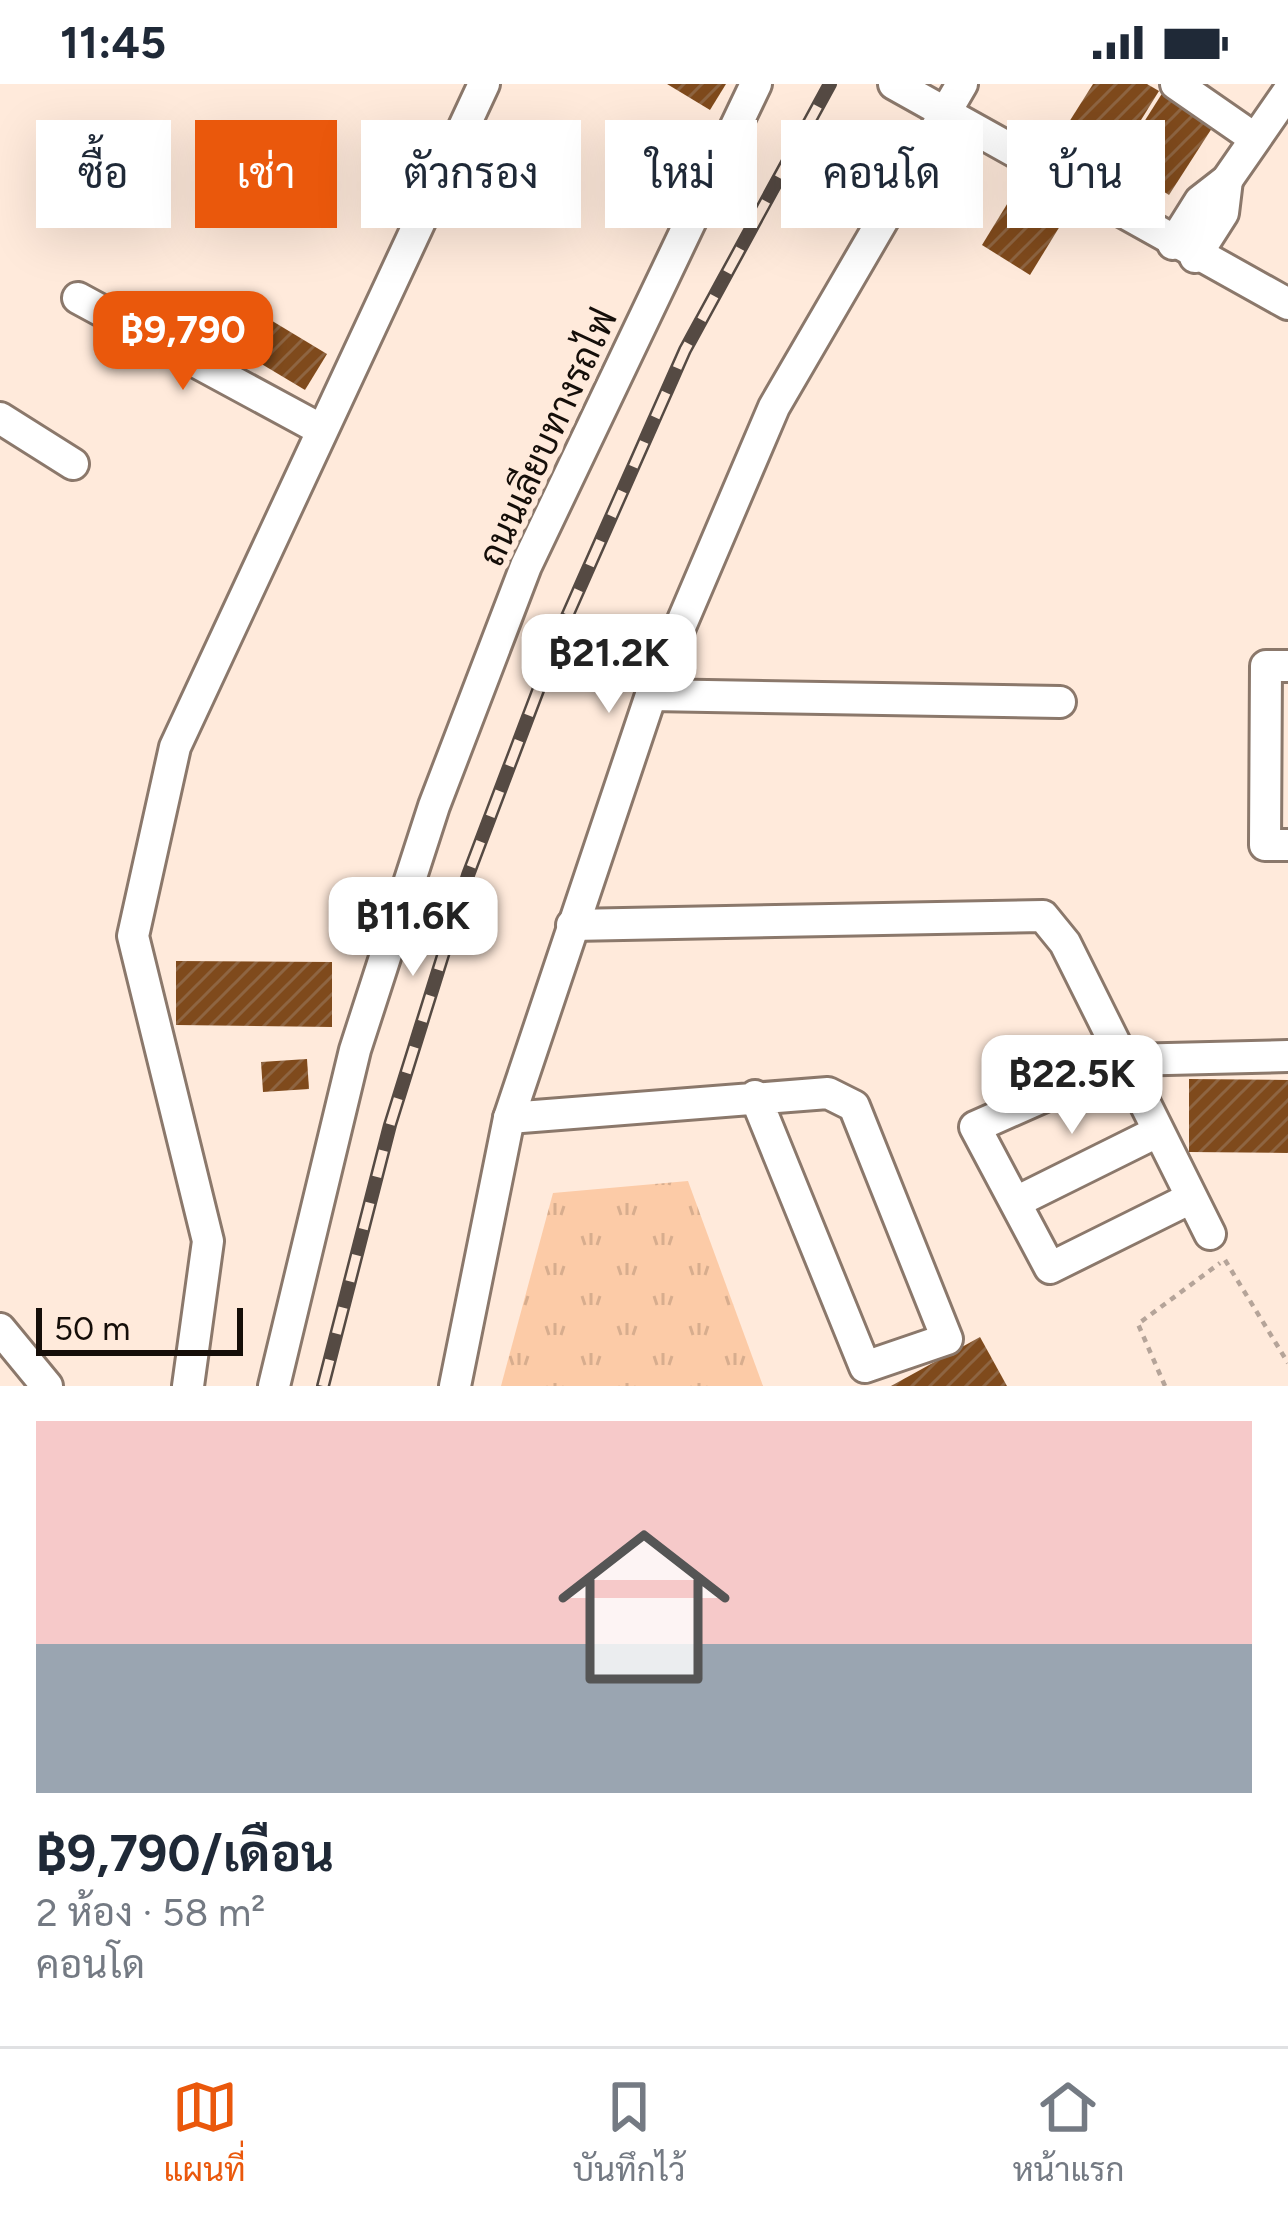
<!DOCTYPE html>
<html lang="th">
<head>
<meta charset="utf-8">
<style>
	:root { --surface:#fff; --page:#f2f2f3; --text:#1f2937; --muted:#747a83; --line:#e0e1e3; --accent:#ea580c }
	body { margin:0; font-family:Figtree,Sarabun,sans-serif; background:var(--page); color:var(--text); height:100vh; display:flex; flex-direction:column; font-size:45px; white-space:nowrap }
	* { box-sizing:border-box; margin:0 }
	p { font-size:39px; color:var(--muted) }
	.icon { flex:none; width:66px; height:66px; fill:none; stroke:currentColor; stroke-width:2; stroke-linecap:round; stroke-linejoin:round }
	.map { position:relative; height:1302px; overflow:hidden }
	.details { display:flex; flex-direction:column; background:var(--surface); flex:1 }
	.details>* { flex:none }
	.hud { position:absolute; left:36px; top:36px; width:1218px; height:108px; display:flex; gap:24px }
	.scale { position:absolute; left:36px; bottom:30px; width:207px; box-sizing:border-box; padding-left:12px; border:6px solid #150e09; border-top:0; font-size:33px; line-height:42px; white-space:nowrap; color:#150e09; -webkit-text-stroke:9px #ffeadb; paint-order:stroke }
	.price { position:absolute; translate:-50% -102px; padding:0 27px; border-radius:24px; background:#fff; color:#222; font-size:39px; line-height:78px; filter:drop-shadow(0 3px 6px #0008) }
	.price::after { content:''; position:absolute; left:50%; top:72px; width:36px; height:27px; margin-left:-18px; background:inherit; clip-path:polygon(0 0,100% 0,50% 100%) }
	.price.selected { background:var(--accent); color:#fff }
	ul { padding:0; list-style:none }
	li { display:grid; align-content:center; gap:24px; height:636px; padding:0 36px }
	li span { display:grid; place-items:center; height:372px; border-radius:0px; color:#555 }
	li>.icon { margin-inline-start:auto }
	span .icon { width:216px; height:216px; fill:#fffc; stroke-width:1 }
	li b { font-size:51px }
	.chip { padding:0 42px; border-radius:0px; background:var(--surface); box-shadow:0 12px 48px #0002; font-size:42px; line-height:108px }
	.chip.selected { background:var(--accent); color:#fff }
	.status { display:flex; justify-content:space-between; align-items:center; height:84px; padding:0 60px; background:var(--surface); direction:ltr }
	.status svg { height:33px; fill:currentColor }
	.tab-bar { display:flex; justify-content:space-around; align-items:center; height:168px; border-top:3px solid var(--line); background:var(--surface); font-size:33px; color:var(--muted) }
	.tab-bar a { display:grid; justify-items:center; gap:6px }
	.tab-bar .selected { color:var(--accent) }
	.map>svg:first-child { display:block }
	.grass { fill:url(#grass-tufts) }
	.building { fill:url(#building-hatch) }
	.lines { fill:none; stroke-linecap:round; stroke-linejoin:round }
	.minor-casing { stroke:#8b786b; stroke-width:36 }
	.path { stroke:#b5a499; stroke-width:4.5; stroke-dasharray:6 6; stroke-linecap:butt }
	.minor { stroke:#fff; stroke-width:30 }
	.rail-casing { stroke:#554a43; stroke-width:14 }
	.rail { stroke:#ffeadb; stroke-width:9; stroke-dasharray:27; stroke-linecap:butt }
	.labels { text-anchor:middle; stroke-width:12; stroke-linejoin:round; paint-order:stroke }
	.street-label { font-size:36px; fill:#150e09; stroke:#ffeadb }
</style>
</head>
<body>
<div class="status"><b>11:45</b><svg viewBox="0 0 49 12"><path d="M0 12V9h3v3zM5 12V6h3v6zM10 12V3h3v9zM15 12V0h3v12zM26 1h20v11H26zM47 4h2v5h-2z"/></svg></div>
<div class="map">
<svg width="1288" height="1302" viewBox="0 0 1288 1302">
	<defs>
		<pattern id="grass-tufts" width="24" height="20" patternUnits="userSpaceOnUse" patternTransform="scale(3)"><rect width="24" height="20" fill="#fccba7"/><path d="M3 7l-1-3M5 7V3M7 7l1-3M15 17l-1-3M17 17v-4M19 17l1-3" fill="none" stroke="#d7ad8e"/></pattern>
		<pattern id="building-hatch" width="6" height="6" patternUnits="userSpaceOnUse" patternTransform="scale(3)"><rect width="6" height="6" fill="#7f4a1c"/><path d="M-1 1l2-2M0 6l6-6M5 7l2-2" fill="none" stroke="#8e6542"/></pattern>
	</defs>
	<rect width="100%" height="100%" fill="#ffeadb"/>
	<path class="grass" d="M688 1097 763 1302H501L553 1109Z"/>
	<g class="building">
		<path d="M667 0H726L710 26Z"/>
		<path d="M1093 0H1147L1159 7 1115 78 1064 46Z"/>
		<path d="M1163 8 1214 41 1169 111 1118 79Z"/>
		<path d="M1020 99 1068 129 1030 191 982 161Z"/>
		<path d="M229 211 327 270 305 306 208 248Z"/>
		<path d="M176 877 332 878V943L176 941Z"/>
		<path d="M307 975 309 1005 263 1008 261 978Z"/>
		<path d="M1189 995 1288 996V1069L1189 1068Z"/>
		<path d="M980 1253 1007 1302H891Z"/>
	</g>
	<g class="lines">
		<g class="minor-casing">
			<g id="minor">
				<path d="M894 0 1288 220"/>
				<path d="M1176 0 1254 54"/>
				<path d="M1173 160 1200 117 1227 96 1288 8"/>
				<path d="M1195 173 1223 129 1227 96"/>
				<path d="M78 214 320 345"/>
				<path d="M0 334 73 380"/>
				<path d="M1288 582H1266L1265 761H1288"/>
				<path d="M651 611 1060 618"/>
				<path d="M572 841 1043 832 1065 859 1210 1150"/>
				<path d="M509 1034 828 1009 854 1022 947 1255 865 1283 755 1012"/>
				<path d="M1191 1114 1050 1184 975 1043 1126 976 1288 972"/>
				<path d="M1016 1118 1157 1048"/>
				<path d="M0 1245 47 1302"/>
				<path d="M188 1302 208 1157 133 852 175 663 484 0"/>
				<path d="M274 1302 355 966 434 722 526 482 756 0"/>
				<path d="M455 1302 509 1034 651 611 774 323 962 0"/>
			</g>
		</g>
		<g class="path">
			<path d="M1225 1176 1288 1279"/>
			<path d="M1165 1302 1138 1240 1220 1179"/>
		</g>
		<use href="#minor" class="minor"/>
		<g class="rail-casing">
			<path id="rail" d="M323 1302 390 1041 468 791 561 546 685 266 830 0"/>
		</g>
		<use href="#rail" class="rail"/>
	</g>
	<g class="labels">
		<g class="street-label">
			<text transform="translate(547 353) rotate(-65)" y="13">ถนนเลียบทางรถไฟ</text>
		</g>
	</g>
</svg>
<div class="scale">50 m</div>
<b class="price selected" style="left:183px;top:309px">฿9,790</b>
<b class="price" style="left:609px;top:632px">฿21.2K</b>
<b class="price" style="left:413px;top:895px">฿11.6K</b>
<b class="price" style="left:1072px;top:1053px">฿22.5K</b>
<div class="hud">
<a class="chip">ซื้อ</a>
<a class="chip selected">เช่า</a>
<a class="chip">ตัวกรอง</a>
<a class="chip">ใหม่</a>
<a class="chip">คอนโด</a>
<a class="chip">บ้าน</a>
</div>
</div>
<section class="details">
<ul>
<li><span style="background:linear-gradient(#f6c9c9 60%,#9aa5b1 0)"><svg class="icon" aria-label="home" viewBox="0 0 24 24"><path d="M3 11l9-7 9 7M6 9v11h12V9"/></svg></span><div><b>฿9,790/เดือน</b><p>2 ห้อง · 58 m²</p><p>คอนโด</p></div></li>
</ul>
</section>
<nav class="tab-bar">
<a class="selected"><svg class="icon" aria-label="map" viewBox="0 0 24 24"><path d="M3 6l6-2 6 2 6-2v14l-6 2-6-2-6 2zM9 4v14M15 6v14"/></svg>แผนที่</a>
<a><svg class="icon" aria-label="saved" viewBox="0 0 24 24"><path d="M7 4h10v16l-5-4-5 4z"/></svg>บันทึกไว้</a>
<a><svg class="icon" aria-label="home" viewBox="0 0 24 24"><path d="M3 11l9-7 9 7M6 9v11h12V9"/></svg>หน้าแรก</a>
</nav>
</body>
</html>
